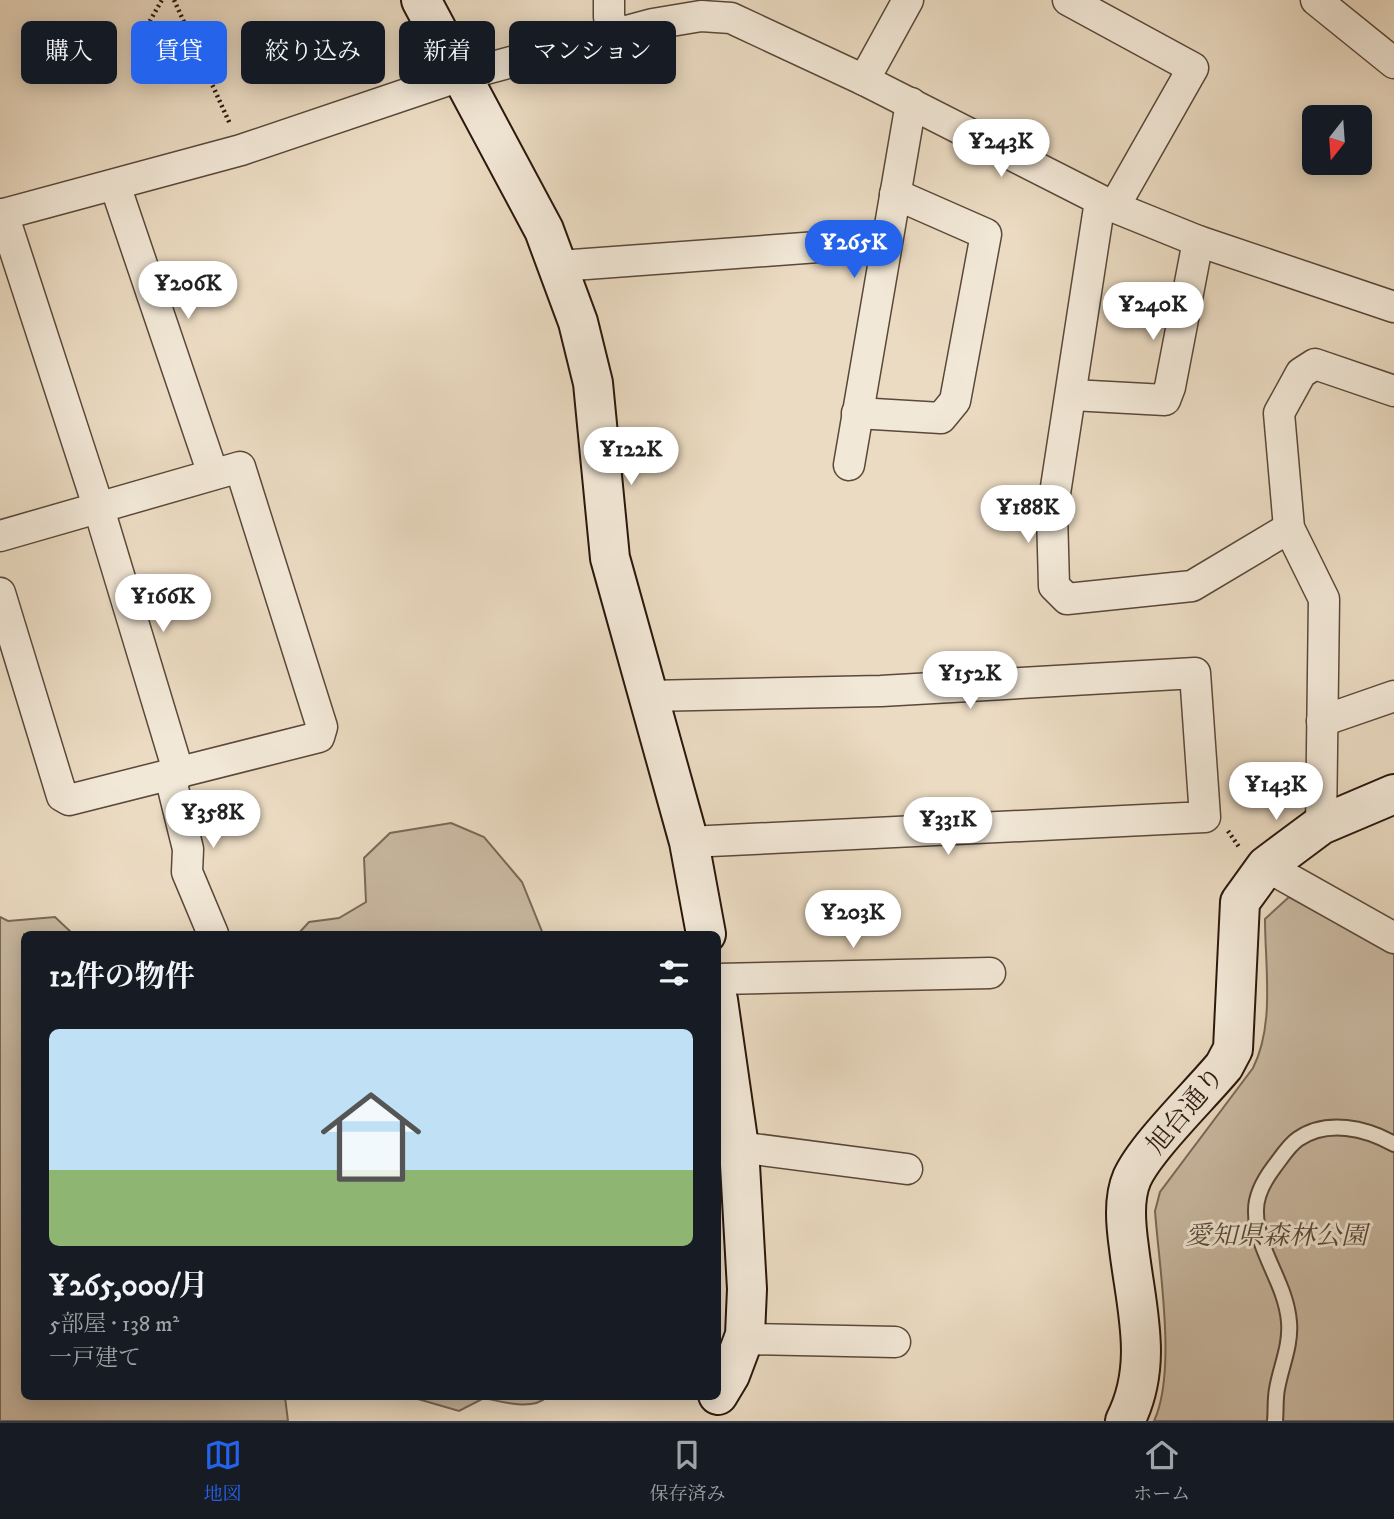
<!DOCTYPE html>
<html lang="ja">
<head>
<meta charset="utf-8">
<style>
	:root { --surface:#171b24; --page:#20242c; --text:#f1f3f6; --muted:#9ea1a6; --line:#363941; --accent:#2563eb }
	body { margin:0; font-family:"IM FELL DW Pica","Noto Serif JP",serif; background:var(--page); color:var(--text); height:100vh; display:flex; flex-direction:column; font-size:26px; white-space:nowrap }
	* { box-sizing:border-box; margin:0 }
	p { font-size:23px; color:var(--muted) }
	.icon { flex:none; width:38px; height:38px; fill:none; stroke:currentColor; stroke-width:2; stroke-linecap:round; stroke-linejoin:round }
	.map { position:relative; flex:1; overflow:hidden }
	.details { position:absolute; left:21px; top:931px; width:700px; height:469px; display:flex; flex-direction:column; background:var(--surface); border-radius:10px; box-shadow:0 4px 18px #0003 }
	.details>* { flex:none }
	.guide { position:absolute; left:21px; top:21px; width:700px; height:63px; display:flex; gap:14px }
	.needle { width:46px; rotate:197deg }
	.controls { position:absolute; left:1302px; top:105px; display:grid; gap:14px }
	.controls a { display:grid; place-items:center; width:70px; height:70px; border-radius:10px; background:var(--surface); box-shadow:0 4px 18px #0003; font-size:35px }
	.price { position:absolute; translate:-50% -60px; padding:0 16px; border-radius:24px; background:#fff; color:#222; font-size:23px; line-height:46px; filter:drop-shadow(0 2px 4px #0008) }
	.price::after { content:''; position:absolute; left:50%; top:42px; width:21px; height:16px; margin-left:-10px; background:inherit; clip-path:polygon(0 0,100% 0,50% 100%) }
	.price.on { background:var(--accent); color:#fff }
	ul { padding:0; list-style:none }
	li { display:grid; align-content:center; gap:14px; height:371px; padding:0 28px }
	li+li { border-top:2px solid var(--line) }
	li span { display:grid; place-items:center; height:217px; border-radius:10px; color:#555 }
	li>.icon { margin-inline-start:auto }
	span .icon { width:126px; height:126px; fill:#fffc; stroke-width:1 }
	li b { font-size:30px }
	h2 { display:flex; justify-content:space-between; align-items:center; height:84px; padding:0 28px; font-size:30px }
	.pill { padding:0 24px; border-radius:10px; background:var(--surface); box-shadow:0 4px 18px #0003; font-size:24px; line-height:63px }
	.pill.on { background:var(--accent); color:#fff }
	.dock { display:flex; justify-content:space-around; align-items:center; height:98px; border-top:2px solid var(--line); background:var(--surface); font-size:19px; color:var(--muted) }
	.dock a { display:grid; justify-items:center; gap:4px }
	.dock .on { color:var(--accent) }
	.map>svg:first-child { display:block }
	.green { fill:#cabaa3; stroke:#7a6858; stroke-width:2 }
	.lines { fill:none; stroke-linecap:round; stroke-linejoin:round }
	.lane-casing { stroke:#5a483a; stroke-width:18 }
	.street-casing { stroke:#5a483a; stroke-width:33 }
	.secondary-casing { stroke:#2a170c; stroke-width:42 }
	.path { stroke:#2a170c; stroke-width:4.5; stroke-dasharray:2 3.5; stroke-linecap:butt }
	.lane { stroke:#f2e8d7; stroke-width:14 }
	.street { stroke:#f2e8d7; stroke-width:30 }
	.secondary { stroke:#f2e8d7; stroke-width:38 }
	.labels { text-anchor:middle; stroke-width:6; stroke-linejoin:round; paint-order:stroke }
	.street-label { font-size:26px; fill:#2a170c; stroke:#f2e8d7 }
	.park-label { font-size:26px; font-style:italic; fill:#5a4839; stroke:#f2e8d7 }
</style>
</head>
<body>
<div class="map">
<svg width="1394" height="1421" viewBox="0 0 1394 1421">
	<rect width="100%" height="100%" fill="#ebdbc2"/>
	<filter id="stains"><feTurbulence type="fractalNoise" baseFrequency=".00286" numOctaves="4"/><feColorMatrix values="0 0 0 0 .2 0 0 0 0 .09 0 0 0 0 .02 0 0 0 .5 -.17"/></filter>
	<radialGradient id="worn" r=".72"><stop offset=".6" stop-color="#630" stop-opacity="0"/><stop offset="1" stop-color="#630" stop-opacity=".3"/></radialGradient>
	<g class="green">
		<path d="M451 823 484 837 522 882 543 934H298L309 922 339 918 366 902 364 858 390 833Z"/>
		<path d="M1289 897 1394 954V1421H1154C1177 1372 1159 1267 1155 1211L1160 1192 1253 1068C1275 1024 1265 967 1265 919Z"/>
		<path d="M0 917 8 921 55 917 73 934H24V1396L285 1397 288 1421H0Z"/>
		<path d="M411 1397H547C532 1411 503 1402 484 1398L459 1411Z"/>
	</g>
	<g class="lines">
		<g class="lane-casing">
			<path id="lane" d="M1275 1421C1276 1411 1275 1399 1277 1389 1281 1366 1291 1346 1289 1322 1286 1282 1255 1249 1256 1210 1256 1195 1265 1179 1274 1167 1281 1158 1289 1145 1298 1139 1327 1119 1366 1128 1394 1144"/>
		</g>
		<g class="street-casing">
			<g id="street">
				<path d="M609 0V17L615 34"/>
				<path d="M1068 0 1193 68 1114 207"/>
				<path d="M1316 0 1394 63"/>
				<path d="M864 80 908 0"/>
				<path d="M115 185 213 474"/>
				<path d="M1100 201 1052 513 1054 586 1067 599 1192 586 1289 528"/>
				<path d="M3 214 99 509 179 774"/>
				<path d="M0 215 241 150 463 75 653 24 701 16 731 18 864 80 1114 207 1198 241 1394 307"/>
				<path d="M559 266 886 242"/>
				<path d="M1072 395 1165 400 1170 387 1198 241"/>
				<path d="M857 413 941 418 955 401 986 234 895 194"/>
				<path d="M849 465 911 103"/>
				<path d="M0 536 240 467 322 727 319 737 69 800 62 796 0 593"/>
				<path d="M648 696 881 691 1195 673 1205 817 689 842"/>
				<path d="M1322 721 1394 696"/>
				<path d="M170 776 188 849 187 872 213 934"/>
				<path d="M1321 825 1324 599 1289 528 1279 413 1301 373 1315 364 1394 391"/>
				<path d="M1266 866 1394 938"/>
				<path d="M718 979 990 973"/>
				<path d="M739 1147 907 1169"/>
				<path d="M744 1339 895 1342"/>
			</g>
		</g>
		<g class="secondary-casing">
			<g id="secondary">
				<path d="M421 0 544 230 578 322 593 383 610 558 689 842 706 934"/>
				<path d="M718 1000 739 1147 747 1289 745 1335 730 1375 718 1395"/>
				<path d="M1125 1421C1154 1364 1136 1308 1129 1248 1126 1226 1123 1199 1132 1178 1146 1147 1200 1095 1224 1066L1233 1049 1240 902 1266 866 1321 825 1394 794"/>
			</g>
		</g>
		<g class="path">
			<path d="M174 0 230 124"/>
			<path d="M147 26 162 0"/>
			<path d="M1228 831 1239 847"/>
		</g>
		<use href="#lane" class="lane"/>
		<use href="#street" class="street"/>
		<use href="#secondary" class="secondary"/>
	</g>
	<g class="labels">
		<g class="street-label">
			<text transform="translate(1185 1110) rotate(-50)" y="9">旭台通り</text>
		</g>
		<g class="park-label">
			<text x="1276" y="1244">愛知県森林公園</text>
		</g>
	</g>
	<rect width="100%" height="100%" filter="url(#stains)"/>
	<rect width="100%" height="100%" fill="url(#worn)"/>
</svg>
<div class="controls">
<a><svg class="needle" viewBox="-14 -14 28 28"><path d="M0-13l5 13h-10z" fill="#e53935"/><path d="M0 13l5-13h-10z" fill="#9ea1a6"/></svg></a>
</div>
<b class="price" style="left:1001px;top:179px">¥243K</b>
<b class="price on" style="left:854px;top:280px">¥265K</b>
<b class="price" style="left:188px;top:321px">¥206K</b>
<b class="price" style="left:1153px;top:342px">¥240K</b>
<b class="price" style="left:631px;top:487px">¥122K</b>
<b class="price" style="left:1028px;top:545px">¥188K</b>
<b class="price" style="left:163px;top:634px">¥166K</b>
<b class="price" style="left:970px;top:711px">¥152K</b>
<b class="price" style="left:1276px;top:822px">¥143K</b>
<b class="price" style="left:213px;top:850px">¥358K</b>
<b class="price" style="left:948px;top:857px">¥331K</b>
<b class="price" style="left:853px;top:950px">¥203K</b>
<div class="guide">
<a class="pill">購入</a>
<a class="pill on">賃貸</a>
<a class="pill">絞り込み</a>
<a class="pill">新着</a>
<a class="pill">マンション</a>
</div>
<section class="details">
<h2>12件の物件<svg class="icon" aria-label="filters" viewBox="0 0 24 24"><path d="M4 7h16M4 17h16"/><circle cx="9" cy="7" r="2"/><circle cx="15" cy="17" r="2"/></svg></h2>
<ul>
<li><span style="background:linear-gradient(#bfe0f5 65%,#8fb573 0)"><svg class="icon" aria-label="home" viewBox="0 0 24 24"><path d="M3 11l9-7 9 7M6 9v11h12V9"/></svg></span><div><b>¥265,000/月</b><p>5部屋 · 138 m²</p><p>一戸建て</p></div></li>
</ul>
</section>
</div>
<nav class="dock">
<a class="on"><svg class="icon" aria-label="map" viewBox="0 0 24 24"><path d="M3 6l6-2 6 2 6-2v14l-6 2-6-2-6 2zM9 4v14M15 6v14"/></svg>地図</a>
<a><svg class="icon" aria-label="saved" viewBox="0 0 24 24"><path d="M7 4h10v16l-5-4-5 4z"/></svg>保存済み</a>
<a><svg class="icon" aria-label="home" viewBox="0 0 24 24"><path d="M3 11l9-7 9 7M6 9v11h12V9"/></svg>ホーム</a>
</nav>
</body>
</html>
